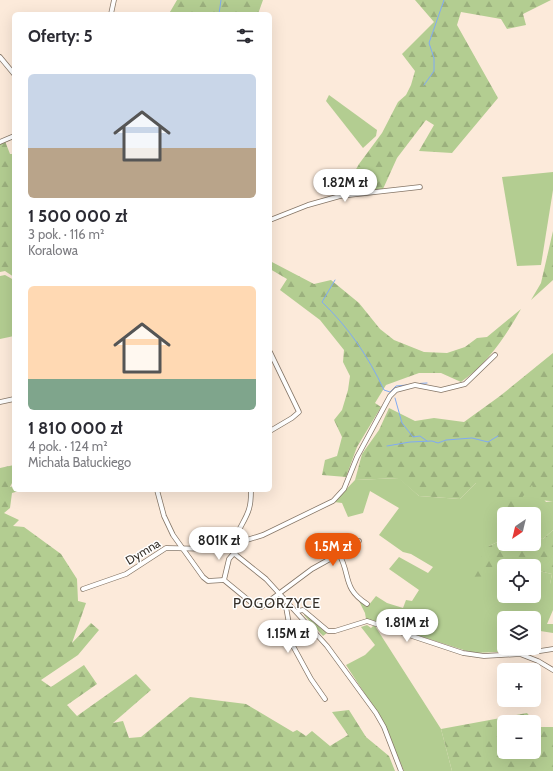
<!DOCTYPE html>
<html lang="pl">
<head>
<meta charset="utf-8">
<style>
	:root { --surface:#fff; --page:#f2f2f3; --text:#2b2b33; --muted:#7c7c81; --accent:#ea580c }
	body { margin:0; font-family:Cabin,sans-serif; background:var(--page); color:var(--text); height:100vh; display:flex; flex-direction:column; font-size:15px; white-space:nowrap }
	* { box-sizing:border-box; margin:0 }
	p { font-size:13px; color:var(--muted) }
	.icon { flex:none; width:22px; height:22px; fill:none; stroke:currentColor; stroke-width:2; stroke-linecap:round; stroke-linejoin:round }
	.map { position:relative; flex:1; overflow:hidden }
	.details { position:absolute; left:12px; top:12px; width:260px; height:480px; display:flex; flex-direction:column; background:var(--surface); border-radius:6px; box-shadow:0 4px 16px #0002 }
	.details>* { flex:none }
	.needle { width:26px; rotate:215deg }
	.fabs { position:absolute; left:497px; top:507px; display:grid; gap:8px }
	.fabs a { display:grid; place-items:center; width:44px; height:44px; border-radius:6px; background:var(--surface); box-shadow:0 4px 16px #0002; font-size:20px }
	.price { position:absolute; translate:-50% -34px; padding:0 9px; border-radius:14px; background:#fff; color:#222; font-size:13px; line-height:26px; filter:drop-shadow(0 1px 2px #0008) }
	.price::after { content:''; position:absolute; left:50%; top:24px; width:12px; height:9px; margin-left:-6px; background:inherit; clip-path:polygon(0 0,100% 0,50% 100%) }
	.price.active { background:var(--accent); color:#fff }
	ul { padding:0; list-style:none }
	li { display:grid; align-content:center; gap:8px; height:212px; padding:0 16px }
	li span { display:grid; place-items:center; height:124px; border-radius:6px; color:#555 }
	li>.icon { margin-inline-start:auto }
	span .icon { width:72px; height:72px; fill:#fffc; stroke-width:1 }
	li b { font-size:17px }
	h2 { display:flex; justify-content:space-between; align-items:center; height:48px; padding:0 16px; font-size:17px }
	.map>svg:first-child { display:block }
	.grass { fill:#b3cd91 }
	.forest { fill:url(#forest-firs); fill-rule:evenodd }
	.lines { fill:none; stroke-linecap:round; stroke-linejoin:round }
	.stream { stroke:#80aaf4; stroke-width:1 }
	.minor-casing { stroke:#857667; stroke-width:5.5 }
	.minor { stroke:#fff; stroke-width:4 }
	.labels { text-anchor:middle; stroke-width:3; stroke-linejoin:round; paint-order:stroke }
	.street-label { font-size:12px; fill:#352f28; stroke:#fff }
	.quarter-label { font-size:14px; letter-spacing:1px; fill:#352f28; stroke:#fff }
</style>
</head>
<body>
<div class="map">
<svg width="553" height="771" viewBox="0 0 553 771">
	<defs>
		<pattern id="forest-firs" width="22" height="20" patternUnits="userSpaceOnUse"><rect width="22" height="20" fill="#b3cd91"/><path d="M5 1l3.5 6h-7zM16 11l3.5 6h-7z" fill="#9bb07d"/></pattern>
	</defs>
	<rect width="100%" height="100%" fill="#fceada"/>
	<g class="grass">
		<path d="M329 95 377 130 376 136 363 148 326 101Z"/>
		<path d="M553 172V190L541 265 517 266 502 177Z"/>
		<path d="M5 275 14 280V336L0 339V276Z"/>
		<path d="M399 478 419 496 460 499 476 483 532 484 546 502 553 501V530L543 539 534 538V514H504V539L489 546 497 576 504 566V596H534V570L552 574 550 584H553V610L547 624H553V633L534 630V618H504V648H525L524 651 473 653 366 619 365 613 358 599 368 606 376 596 387 603 403 608 406 600 412 601 419 590 389 569 399 557 428 573 433 567 411 554 403 552 379 535 399 508 370 491 363 513 348 517 342 503 334 502 355 480Z"/>
		<path d="M305 614 327 633 323 636 304 615Z"/>
		<path d="M367 625 371 628 373 626H375L441 729 452 771H404L382 720 346 665 365 655 375 645 361 627Z"/>
	</g>
	<g class="forest">
		<path d="M177 0H263L258 14H165L170 12Z"/>
		<path d="M415 0H551L523 14 526 25 507 29 501 19 461 12 457 25 498 98 452 153 419 151 434 125 426 120 397 158 383 189 348 192 346 187 359 164 382 133 398 102 406 95 411 85 415 71 402 54 434 22Z"/>
		<path d="M5 141 10 154H14V222L12 221 14 224V277L5 271 0 272V143Z"/>
		<path d="M553 231V280L531 300 541 283Z"/>
		<path d="M270 261 314 284 331 280 359 303 380 329 394 340 424 352 447 353 465 347 477 338 487 337 521 309C505 337 488 363 461 382L441 373H419L386 385 375 403 381 407 357 447 346 477 322 475 325 460 337 456 342 437 334 420 342 410 348 390 350 376 343 362 344 350 320 320 280 290 287 279 270 269Z"/>
		<path d="M553 353V501C539 502 536 496 532 485L510 513 476 483 460 499 419 496 398 478 355 480 362 454 379 430 389 408 415 421 434 418 464 422 500 396Z"/>
		<path d="M14 465V479L10 487 14 486V490H22L12 493 10 508 4 513 19 520 13 526 24 527 61 554 77 579 78 601 86 603 72 643 91 623 99 630 78 655 41 680 51 687 84 665 97 684 67 705 77 716 136 674 151 690 113 723 123 721 129 738 141 737 190 697 246 704 293 732 297 730 306 736 312 731 330 746 348 735 332 712 349 710 366 737 389 756 395 771H0V468Z"/>
		<path d="M553 530V584H550L552 574 534 570V566L505 564 497 576 467 577 489 546 504 539V544H534V538L543 539Z"/>
		<path d="M527 713 539 727H553V771H452L441 729ZM504 722H534V752H504Z"/>
	</g>
	<g class="lines">
		<g class="stream">
			<path d="M219 14 221 0"/>
			<path d="M424 85 434 71V58L429 43 444 0"/>
			<path d="M335 280 322 302C349 328 368 356 384 390L390 392 396 386 407 385"/>
			<path d="M412 384 427 383"/>
			<path d="M395 398 402 423 413 437 420 436 427 441"/>
			<path d="M387 446 410 442 432 441 438 443 446 440 472 438 488 442 498 436"/>
		</g>
		<g class="minor-casing">
			<g id="minor">
				<path d="M111 14 114 0"/>
				<path d="M0 57 14 74"/>
				<path d="M0 142 14 136"/>
				<path d="M270 220 308 205 340 196 420 187"/>
				<path d="M270 352 299 412 292 418 270 431"/>
				<path d="M0 402 14 399"/>
				<path d="M157 490 164 516 173 535 203 577 208 581 224 580"/>
				<path d="M251 490C251 496 251 503 249 509 245 524 229 538 236 555L266 579 327 646 376 713 384 727 401 771"/>
				<path d="M234 544 263 535 333 501 344 489 357 457 390 396 396 390 415 385 441 390 465 384 495 355"/>
				<path d="M339 554 341 548 352 540 359 541"/>
				<path d="M224 580 252 603 261 607 312 569 339 554C351 575 342 588 367 604"/>
				<path d="M224 580 229 559 235 552"/>
				<path d="M83 589 126 574 166 548 212 549 236 537"/>
				<path d="M289 602 286 607 293 646 311 679 325 699"/>
				<path d="M298 611 303 610 328 631H335L367 621 463 653 484 656 520 654 538 661 553 670"/>
				<path d="M521 654 553 649"/>
			</g>
		</g>
		<use href="#minor" class="minor"/>
	</g>
	<g class="labels">
		<g class="street-label">
			<text transform="translate(143 552) rotate(-31)" y="4">Dymna</text>
		</g>
		<g class="quarter-label">
			<text x="277" y="608">POGORZYCE</text>
		</g>
	</g>
</svg>
<div class="fabs">
<a><svg class="needle" viewBox="-14 -14 28 28"><path d="M0-13l5 13h-10z" fill="#e53935"/><path d="M0 13l5-13h-10z" fill="#7c7c81"/></svg></a>
<a><svg class="icon" aria-label="locate" viewBox="0 0 24 24"><circle cx="12" cy="12" r="6"/><path d="M12 2v4M12 18v4M2 12h4M18 12h4"/></svg></a>
<a><svg class="icon" aria-label="layers" viewBox="0 0 24 24"><path d="M12 4l9 5-9 5-9-5zM3 14l9 5 9-5"/></svg></a>
<a>+</a>
<a>−</a>
</div>
<b class="price" style="left:345px;top:203px">1.82M zł</b>
<b class="price" style="left:219px;top:561px">801K zł</b>
<b class="price active" style="left:333px;top:567px">1.5M zł</b>
<b class="price" style="left:407px;top:643px">1.81M zł</b>
<b class="price" style="left:288px;top:654px">1.15M zł</b>
<section class="details">
<h2>Oferty: 5<svg class="icon" aria-label="filters" viewBox="0 0 24 24"><path d="M4 7h16M4 17h16"/><circle cx="9" cy="7" r="2"/><circle cx="15" cy="17" r="2"/></svg></h2>
<ul>
<li><span style="background:linear-gradient(#c9d6e8 60%,#b9a48a 0)"><svg class="icon" aria-label="home" viewBox="0 0 24 24"><path d="M3 11l9-7 9 7M6 9v11h12V9"/></svg></span><div><b>1 500 000 zł</b><p>3 pok. · 116 m²</p><p>Koralowa</p></div></li>
<li><span style="background:linear-gradient(#ffd9b3 75%,#7fa58c 0)"><svg class="icon" aria-label="home" viewBox="0 0 24 24"><path d="M3 11l9-7 9 7M6 9v11h12V9"/></svg></span><div><b>1 810 000 zł</b><p>4 pok. · 124 m²</p><p>Michała Bałuckiego</p></div></li>
</ul>
</section>
</div>
</body>
</html>
